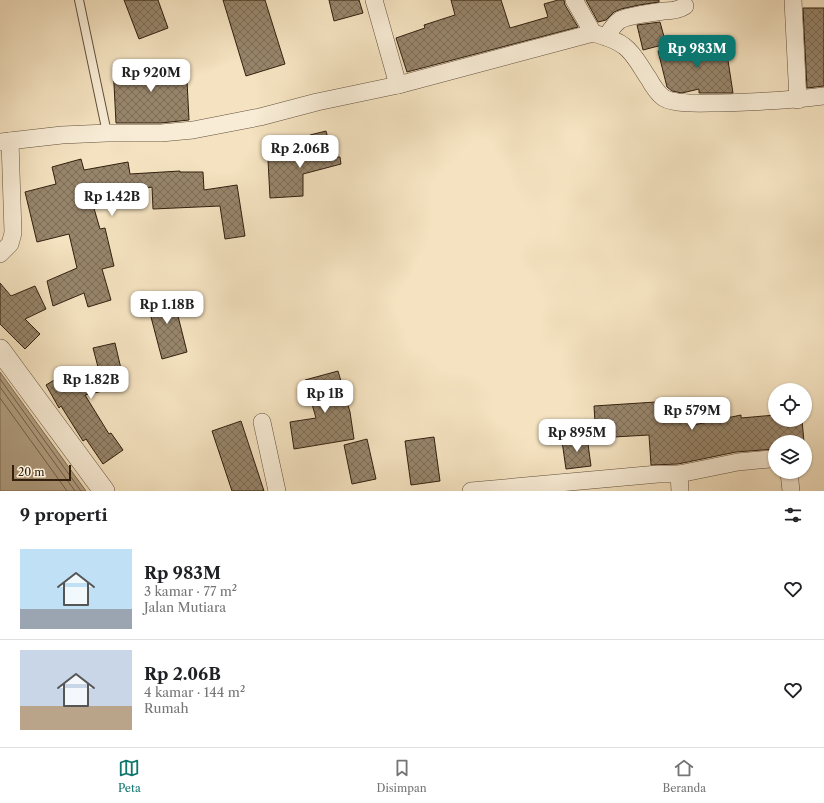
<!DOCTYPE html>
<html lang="id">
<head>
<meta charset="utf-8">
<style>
	:root { --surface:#fff; --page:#f2f2f2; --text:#202124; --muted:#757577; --line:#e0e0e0; --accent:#0f766e }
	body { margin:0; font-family:"Libre Caslon Text",serif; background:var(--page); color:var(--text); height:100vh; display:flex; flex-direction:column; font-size:15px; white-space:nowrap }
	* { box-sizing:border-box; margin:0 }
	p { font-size:13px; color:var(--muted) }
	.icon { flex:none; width:22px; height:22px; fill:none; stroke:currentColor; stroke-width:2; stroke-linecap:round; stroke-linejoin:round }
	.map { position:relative; height:491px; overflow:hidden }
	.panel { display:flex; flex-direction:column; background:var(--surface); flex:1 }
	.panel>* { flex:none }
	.fabs { position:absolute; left:768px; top:383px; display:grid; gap:8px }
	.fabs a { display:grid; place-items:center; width:44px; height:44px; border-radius:50%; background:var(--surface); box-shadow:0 1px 3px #0004; font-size:20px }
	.scale { position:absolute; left:12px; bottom:10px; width:59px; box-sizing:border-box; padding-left:4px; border:2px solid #32200f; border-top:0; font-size:11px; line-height:14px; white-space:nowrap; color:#32200f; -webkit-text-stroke:3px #f8ecd6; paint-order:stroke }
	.price { position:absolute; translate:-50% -34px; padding:0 9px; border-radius:8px; background:#fff; color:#222; font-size:13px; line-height:26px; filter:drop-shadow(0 1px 2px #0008) }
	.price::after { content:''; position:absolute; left:50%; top:24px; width:12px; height:9px; margin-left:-6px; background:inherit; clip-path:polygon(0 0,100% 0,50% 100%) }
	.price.on { background:var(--accent); color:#fff }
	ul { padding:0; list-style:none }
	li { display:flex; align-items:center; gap:12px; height:100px; padding:0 20px }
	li+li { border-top:1px solid var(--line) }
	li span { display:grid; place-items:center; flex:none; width:112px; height:80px; border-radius:0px; color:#555 }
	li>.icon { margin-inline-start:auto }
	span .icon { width:48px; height:48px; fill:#fffc; stroke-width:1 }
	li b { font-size:17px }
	h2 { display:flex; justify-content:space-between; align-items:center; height:48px; padding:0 20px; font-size:17px }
	.dock { display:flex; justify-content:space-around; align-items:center; height:56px; border-top:1px solid var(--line); background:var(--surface); font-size:11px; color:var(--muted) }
	.dock a { display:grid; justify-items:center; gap:2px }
	.dock .on { color:var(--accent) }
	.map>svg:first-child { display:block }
	.water { fill:#b2a084; stroke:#7f6d55 }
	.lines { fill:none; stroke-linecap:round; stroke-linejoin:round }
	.shore { stroke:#72604a; stroke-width:1 }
	.building { fill:url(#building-cross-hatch); stroke:#32200f }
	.service-casing { stroke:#62503b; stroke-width:10 }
	.minor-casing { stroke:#62503b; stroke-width:18 }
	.tertiary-casing { stroke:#62503b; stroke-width:22 }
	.service { stroke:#f8ecd6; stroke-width:8 }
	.minor { stroke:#f8ecd6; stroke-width:17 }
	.tertiary { stroke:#f8ecd6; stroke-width:21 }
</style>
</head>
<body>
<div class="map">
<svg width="824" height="491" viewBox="0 0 824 491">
	<defs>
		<pattern id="building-cross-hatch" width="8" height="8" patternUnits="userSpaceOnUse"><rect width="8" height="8" fill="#97856b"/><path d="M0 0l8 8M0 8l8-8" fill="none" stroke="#7c6c56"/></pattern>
	</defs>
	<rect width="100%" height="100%" fill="#f4e2c0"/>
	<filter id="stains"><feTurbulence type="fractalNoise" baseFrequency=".005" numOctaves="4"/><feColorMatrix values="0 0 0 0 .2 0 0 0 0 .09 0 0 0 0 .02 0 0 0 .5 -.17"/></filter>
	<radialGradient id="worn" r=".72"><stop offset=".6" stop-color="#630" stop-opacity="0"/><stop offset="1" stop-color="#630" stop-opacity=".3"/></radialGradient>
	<path class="water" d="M0 372 86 491H0Z"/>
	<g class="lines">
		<g class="shore">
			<path d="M0 379 81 491"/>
			<path d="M0 387 75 491"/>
			<path d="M0 398 67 491"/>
		</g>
	</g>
	<g class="building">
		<path d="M124 0H158L168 28 139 39Z"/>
		<path d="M223 0H265L285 64 246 76Z"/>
		<path d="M329 0H359L363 13 334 21Z"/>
		<path d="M451 0H501L510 28 548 17 544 4 558 0H564L565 5 578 27 407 72 396 38 425 28 424 25 455 15Z"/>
		<path d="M586 0H659V2L639 5 621 9 614 12 606 20 598 22Z"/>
		<path d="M803 8H824V86L807 88Z"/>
		<path d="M660 22 666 44 643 50 637 25Z"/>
		<path d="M725 41 733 93H699V89L682 93 672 91 667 87 658 51Z"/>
		<path d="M186 61 189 120 161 123H116L113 65Z"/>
		<path d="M326 131 333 157H340L341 164 303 174V196L270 198 268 160 316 158 310 135Z"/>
		<path d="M81 159 84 170 128 162 130 174 180 171V172H203L204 190 237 185 245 236 225 239 220 206 153 209 152 187 91 198 100 229 105 228 114 266 102 269 111 300 88 307 84 293 53 306 47 281 77 268 69 234 37 242 25 192 56 184 52 167Z"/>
		<path d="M0 283 11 296 35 286 46 309 25 319 40 334 25 349 0 324Z"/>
		<path d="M172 292 187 352 162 359 146 298Z"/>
		<path d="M115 343 125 386 85 395 109 434 111 433 123 450 103 464 86 439 83 441 61 406 59 408 46 385 61 376 98 367 93 348Z"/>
		<path d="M338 371 350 412 354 439 294 449 290 422 316 418 305 380Z"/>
		<path d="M687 400 689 426 741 415V418L775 415V420H802L804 442H775V449L736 452 678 464 651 465 649 435 596 438 594 406Z"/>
		<path d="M241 421 264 491H232L212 431Z"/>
		<path d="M434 437 440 481 411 485 405 441Z"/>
		<path d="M587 437 591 466 566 469 562 441Z"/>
		<path d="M367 439 376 479 352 484 344 445Z"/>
	</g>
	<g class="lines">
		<g class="service-casing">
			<path id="service" d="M79 0 107 133"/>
		</g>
		<g class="minor-casing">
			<g id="minor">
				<path d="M374 0 398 85"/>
				<path d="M574 0 593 33"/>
				<path d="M793 0 798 100"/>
				<path d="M606 37C610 31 614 24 620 20 627 16 655 12 664 11 671 11 679 10 685 6"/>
				<path d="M0 142 62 135 107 133H161L193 130 260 117 317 102 398 85 593 33C603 36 615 39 624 46 635 54 641 68 649 79 652 85 659 95 664 98 675 105 705 103 718 103 754 102 789 101 824 96"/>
				<path d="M0 254 10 244 13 233 10 141"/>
				<path d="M262 422 277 491"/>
				<path d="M789 472 791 491"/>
				<path d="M679 474 738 462 770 459H775"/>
				<path d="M471 491 658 474H679L680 491"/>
			</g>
		</g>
		<g class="tertiary-casing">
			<path id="tertiary" d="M0 350 104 491"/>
		</g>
		<use href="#service" class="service"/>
		<use href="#minor" class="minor"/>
		<use href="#tertiary" class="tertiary"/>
	</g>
	<rect width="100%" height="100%" filter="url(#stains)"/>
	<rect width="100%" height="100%" fill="url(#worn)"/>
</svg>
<div class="fabs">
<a><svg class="icon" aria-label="locate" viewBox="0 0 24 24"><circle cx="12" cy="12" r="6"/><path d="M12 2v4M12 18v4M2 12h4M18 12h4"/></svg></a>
<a><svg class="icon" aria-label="layers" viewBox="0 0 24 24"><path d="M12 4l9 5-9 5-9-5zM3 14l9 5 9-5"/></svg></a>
</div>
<div class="scale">20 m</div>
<b class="price on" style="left:697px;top:69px">Rp 983M</b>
<b class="price" style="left:151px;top:93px">Rp 920M</b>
<b class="price" style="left:300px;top:169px">Rp 2.06B</b>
<b class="price" style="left:112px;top:217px">Rp 1.42B</b>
<b class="price" style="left:167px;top:325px">Rp 1.18B</b>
<b class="price" style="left:91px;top:400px">Rp 1.82B</b>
<b class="price" style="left:325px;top:414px">Rp 1B</b>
<b class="price" style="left:692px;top:431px">Rp 579M</b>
<b class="price" style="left:577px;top:453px">Rp 895M</b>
</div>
<section class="panel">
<h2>9 properti<svg class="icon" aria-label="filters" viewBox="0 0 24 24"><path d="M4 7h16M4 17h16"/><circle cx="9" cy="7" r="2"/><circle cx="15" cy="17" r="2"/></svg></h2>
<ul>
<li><span style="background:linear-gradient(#bfe0f5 75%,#9aa5b1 0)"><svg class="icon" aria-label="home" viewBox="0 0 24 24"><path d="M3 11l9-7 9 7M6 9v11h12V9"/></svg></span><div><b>Rp 983M</b><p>3 kamar · 77 m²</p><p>Jalan Mutiara</p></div><svg class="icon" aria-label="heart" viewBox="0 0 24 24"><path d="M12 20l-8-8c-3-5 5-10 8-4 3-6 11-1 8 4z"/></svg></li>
<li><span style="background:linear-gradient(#c9d6e8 70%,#b9a48a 0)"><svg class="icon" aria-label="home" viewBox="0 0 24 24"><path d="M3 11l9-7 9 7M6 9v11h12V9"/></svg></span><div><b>Rp 2.06B</b><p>4 kamar · 144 m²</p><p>Rumah</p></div><svg class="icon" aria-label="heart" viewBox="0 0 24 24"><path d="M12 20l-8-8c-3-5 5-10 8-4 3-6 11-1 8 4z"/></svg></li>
</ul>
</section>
<nav class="dock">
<a class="on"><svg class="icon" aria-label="map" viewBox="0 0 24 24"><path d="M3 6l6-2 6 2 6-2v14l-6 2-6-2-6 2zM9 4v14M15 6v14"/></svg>Peta</a>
<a><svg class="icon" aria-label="saved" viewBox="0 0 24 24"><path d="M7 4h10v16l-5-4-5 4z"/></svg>Disimpan</a>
<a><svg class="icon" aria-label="home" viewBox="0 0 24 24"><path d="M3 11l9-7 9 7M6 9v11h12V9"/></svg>Beranda</a>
</nav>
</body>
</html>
